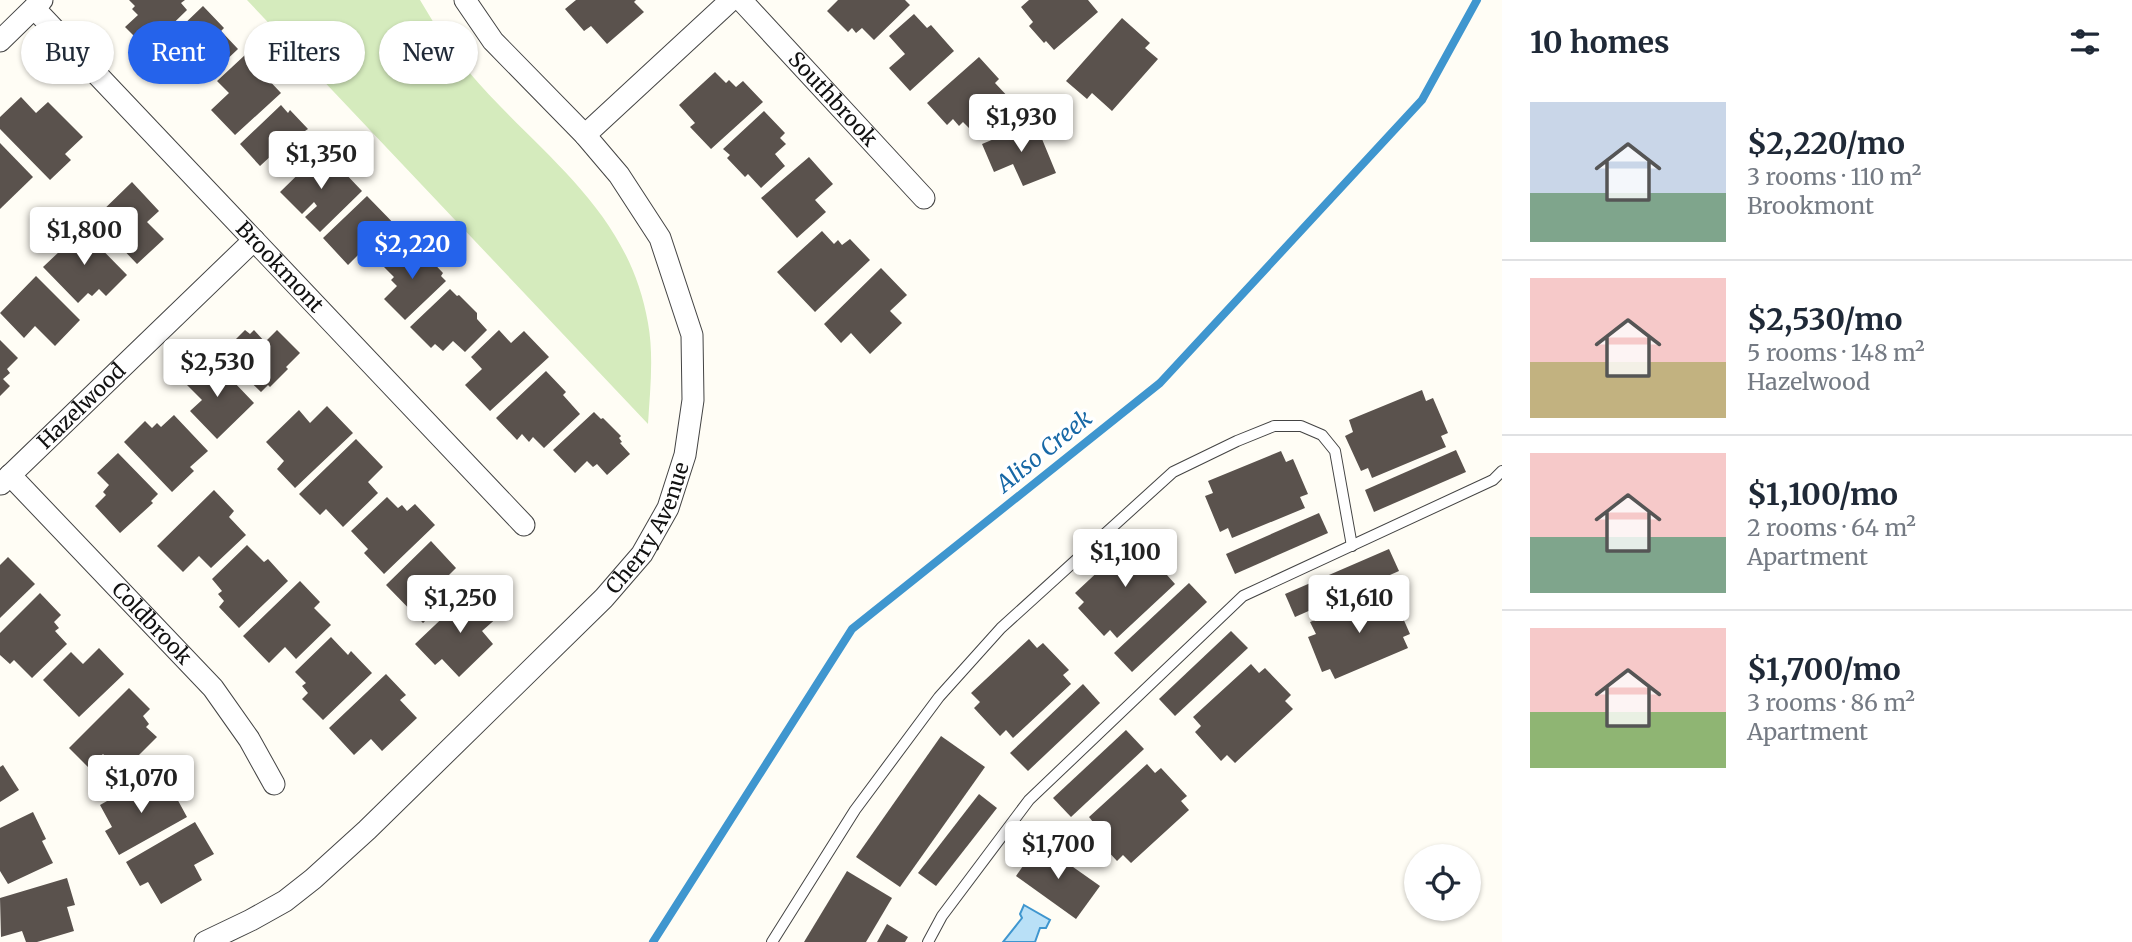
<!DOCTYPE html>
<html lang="en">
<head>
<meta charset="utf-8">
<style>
	:root { --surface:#fff; --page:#f2f2f3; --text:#1f2937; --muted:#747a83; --line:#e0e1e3; --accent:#2563eb }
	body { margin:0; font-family:Merriweather,serif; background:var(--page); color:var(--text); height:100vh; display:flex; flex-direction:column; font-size:26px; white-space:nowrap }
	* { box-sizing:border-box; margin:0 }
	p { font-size:23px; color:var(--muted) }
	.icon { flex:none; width:38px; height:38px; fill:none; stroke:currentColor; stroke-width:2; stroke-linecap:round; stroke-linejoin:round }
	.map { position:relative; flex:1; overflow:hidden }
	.sheet { display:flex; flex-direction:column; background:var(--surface); width:630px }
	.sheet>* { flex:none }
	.guide { position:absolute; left:21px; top:21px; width:665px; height:63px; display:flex; gap:14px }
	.tools { position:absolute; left:1404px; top:844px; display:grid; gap:14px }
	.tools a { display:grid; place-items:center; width:77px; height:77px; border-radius:50%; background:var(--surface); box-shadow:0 2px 5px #0004; font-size:35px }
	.price { position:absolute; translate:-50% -60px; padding:0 16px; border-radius:7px; background:#fff; color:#222; font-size:23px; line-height:46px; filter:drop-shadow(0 2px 4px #0008) }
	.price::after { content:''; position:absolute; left:50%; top:42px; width:21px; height:16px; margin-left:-10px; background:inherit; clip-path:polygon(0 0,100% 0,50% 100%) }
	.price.active { background:var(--accent); color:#fff }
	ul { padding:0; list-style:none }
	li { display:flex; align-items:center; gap:21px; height:175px; padding:0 28px }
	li+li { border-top:2px solid var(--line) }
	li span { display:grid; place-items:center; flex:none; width:196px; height:140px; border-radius:0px; color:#555 }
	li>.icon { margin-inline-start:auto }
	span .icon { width:84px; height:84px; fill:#fffc; stroke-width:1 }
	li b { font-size:30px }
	h2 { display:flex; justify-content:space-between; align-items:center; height:84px; padding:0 28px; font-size:30px }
	.tag { padding:0 24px; border-radius:32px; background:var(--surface); box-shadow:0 2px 5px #0004; font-size:24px; line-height:63px }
	.tag.active { background:var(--accent); color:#fff }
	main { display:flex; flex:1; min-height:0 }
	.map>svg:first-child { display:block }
	.green { fill:#d5ebbd }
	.water { fill:#b9e0f7; stroke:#3f96cf; stroke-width:2 }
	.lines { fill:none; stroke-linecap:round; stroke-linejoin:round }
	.stream { stroke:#3f96cf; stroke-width:8 }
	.building { fill:#5a524d }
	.service-casing { stroke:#444; stroke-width:12 }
	.minor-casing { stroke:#444; stroke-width:23 }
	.service { stroke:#fff; stroke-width:10 }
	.minor { stroke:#fff; stroke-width:21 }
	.labels { text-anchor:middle; stroke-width:7; stroke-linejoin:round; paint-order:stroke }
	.street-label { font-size:21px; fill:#111; stroke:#fff }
	.water-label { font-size:23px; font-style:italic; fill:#1768a6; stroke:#fff }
</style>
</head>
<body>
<main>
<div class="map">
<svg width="1502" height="942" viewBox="0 0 1502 942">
	<rect width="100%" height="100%" fill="#fffdf5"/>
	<path class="green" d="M247 0H420C435 25 449 49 468 71 538 154 628 207 648 323 654 356 650 391 648 424Z"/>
	<path class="water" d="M1024 905 1050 920 1046 928H1040L1035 942H1003L1022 918 1020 914Z"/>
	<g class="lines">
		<path class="stream" d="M653 942 852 629 1160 383 1422 100 1477 0"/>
	</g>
	<g class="building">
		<path d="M129 0H185L181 3 187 10 147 49 125 27 138 15 132 9 135 6Z"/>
		<path d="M576 0H636L634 2 644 12 607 44 591 26 584 31 565 9Z"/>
		<path d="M838 0H905L910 5 874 40 862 28 856 33 852 28 848 32 827 11Z"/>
		<path d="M1029 0H1088L1098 12 1054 50 1046 41 1044 43 1029 26 1033 22 1021 7Z"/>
		<path d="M203 6 224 28 221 31 238 49 202 83 191 72 187 76 182 70 176 75 154 53Z"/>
		<path d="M914 14 927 28 931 25 954 51 910 91 889 68 905 54 889 36Z"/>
		<path d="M1122 18 1150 43 1145 48 1158 59 1112 111 1092 93 1087 99 1066 81Z"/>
		<path d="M245 55 281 93 235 135 211 110 229 93 217 81Z"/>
		<path d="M979 57 999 79 995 83 1011 100 974 133 963 122 959 126 953 119 947 125 927 103Z"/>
		<path d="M715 72 726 83 729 80 736 87 743 81 763 102 711 149 690 127 695 123 679 105Z"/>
		<path d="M21 97 36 113 48 102 83 137 65 154 71 160 50 180 0 129V117Z"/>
		<path d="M281 105 288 113 290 110 308 129 305 131 308 134 306 136 315 147 292 168 283 158 280 161 273 154 260 166 240 144Z"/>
		<path d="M764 111 785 133 780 138 786 144 775 154 785 166 761 188 748 174 745 177 727 158 730 155 723 149Z"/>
		<path d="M1035 122 1056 173 1023 186 1013 164 994 172 982 144Z"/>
		<path d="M0 143 33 177 0 209Z"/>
		<path d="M323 150 362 191 320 232 305 217 317 206 314 202 302 214 280 192Z"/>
		<path d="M809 157 833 184 815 200 826 212 797 238 761 198Z"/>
		<path d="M132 182 159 211 147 222 164 239 137 264 94 219Z"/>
		<path d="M367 196 404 234 376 261 365 248 348 265 323 238Z"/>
		<path d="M78 225 127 275 106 296 99 289 92 296 88 293 78 303 43 267 61 250 57 246Z"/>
		<path d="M822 231 834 244 838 240 842 245 850 239 870 260 815 312 777 272Z"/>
		<path d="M407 244 420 257 424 253 443 273 441 276 446 281 405 320 384 299 397 286 391 280 394 277 384 267Z"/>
		<path d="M881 268 907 295 890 311 902 323 870 354 851 333 841 343 824 324Z"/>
		<path d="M36 276 80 320 55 346 35 326 24 338 0 313Z"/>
		<path d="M450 289 457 296 459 295 477 313V319L487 330 465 352 453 341 443 351 435 344 431 348 410 327Z"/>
		<path d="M245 330 250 334 254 330 265 342 277 330 300 353 286 367 288 369 270 387 268 385 261 392 226 358 229 356 224 351Z"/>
		<path d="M499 330 511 343 524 331 549 357 490 411 465 385 482 369 471 357Z"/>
		<path d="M0 340 18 358 7 369 10 373 3 379 10 386 0 396Z"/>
		<path d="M211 358 254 403 217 439 190 411 202 400 185 383Z"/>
		<path d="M546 371 566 392 563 395 580 414 544 448 533 437 529 442 522 434 517 440 496 418Z"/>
		<path d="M1422 390 1426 401 1433 398 1448 433 1441 436 1446 447 1372 478 1368 468 1361 471 1345 436 1353 432 1349 420Z"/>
		<path d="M327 406 353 433 295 488 277 469 284 461 266 442 299 410 310 423Z"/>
		<path d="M594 412 601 419 603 418 621 436 619 438 622 442 620 443 630 454 607 475 597 464 593 467 587 461 575 473 553 450Z"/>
		<path d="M174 415 208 451 190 467 194 471 172 492 124 442 145 421 152 428 157 423 161 427Z"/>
		<path d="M356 439 383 467 368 482 378 493 343 527 326 509 320 515 299 494Z"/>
		<path d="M1456 450 1466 472 1374 512 1365 490Z"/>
		<path d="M1281 451 1286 462 1293 459 1308 494 1300 497 1305 508 1232 538 1228 528 1220 532 1205 496 1213 493 1208 481Z"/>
		<path d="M118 453 158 494 151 501 153 503 120 533 95 506 106 495 103 492 109 485 97 473Z"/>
		<path d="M214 490 234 511 229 517 246 535 211 568 199 556 183 572 157 546Z"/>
		<path d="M387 497 398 508 402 505 407 511 415 504 435 525 384 574 364 553 368 549 351 531Z"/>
		<path d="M1319 513 1328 533 1235 574 1226 554Z"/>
		<path d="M1133 539 1141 548 1147 542 1173 570 1167 575 1175 584 1117 638 1110 630 1104 636 1078 608 1084 602 1075 593Z"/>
		<path d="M431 541 456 568 440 584 451 596 423 623 386 585Z"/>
		<path d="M247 545 264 562 268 559 288 581 239 628 219 607 224 601 218 594 222 591 212 579Z"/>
		<path d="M1389 549 1399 571 1295 617 1285 594Z"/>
		<path d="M8 557 35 584 0 618V565Z"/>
		<path d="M300 581 320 602 314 608 331 625 296 659 285 647 269 663 243 636Z"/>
		<path d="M1189 583 1207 602 1132 672 1114 653Z"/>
		<path d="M473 589 499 616 482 631 493 644 459 677 442 659 435 665 415 644Z"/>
		<path d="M1383 591 1388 603 1395 600 1410 634 1403 637 1408 648 1335 679 1330 669 1322 672 1308 637 1316 634 1310 622Z"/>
		<path d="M40 593 61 615 54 622 59 628 55 631 67 644 32 678 14 660 10 664 0 655V633Z"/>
		<path d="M1231 631 1248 648 1175 716 1159 699Z"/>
		<path d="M331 637 348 655 351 651 372 673 323 720 302 699 308 693 302 686 306 683 295 672Z"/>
		<path d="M1029 639 1037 648 1043 643 1069 670 1063 675 1071 684 1013 738 1006 730 1000 736 974 708 980 702 971 693Z"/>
		<path d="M99 648 124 674 79 717 43 680 71 652 83 664Z"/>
		<path d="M1251 664 1259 673 1265 668 1291 695 1285 701 1293 709 1235 763 1227 755 1221 761 1195 732 1201 726 1193 717Z"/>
		<path d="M386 674 406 695 400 700 417 718 382 751 371 739 354 755 329 728Z"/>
		<path d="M1083 684 1100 703 1028 771 1010 753Z"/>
		<path d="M129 688 150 709 143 716 149 724 146 727 157 737 121 773 103 754 89 768 69 748Z"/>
		<path d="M1126 730 1144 749 1071 817 1053 798Z"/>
		<path d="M941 736 985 767 900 887 856 857Z"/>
		<path d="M1147 764 1155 773 1161 768 1187 796 1181 801 1189 810 1131 863 1123 855 1117 861 1091 833 1097 827 1089 817Z"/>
		<path d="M3 765 19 790 0 802V767Z"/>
		<path d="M142 781 149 794 169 784 187 817 119 855 105 831 112 827 100 805Z"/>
		<path d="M979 794 997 808 936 886 918 873Z"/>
		<path d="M33 812 46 839 42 841 53 863 8 884 0 871V828Z"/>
		<path d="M195 822 214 854 194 865 202 880 161 904 148 882 140 886 126 862Z"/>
		<path d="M1039 843 1100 886 1076 919 1016 876Z"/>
		<path d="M847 871 892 898 866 942H804Z"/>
		<path d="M67 878 75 905 67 907 74 931 37 942H26L22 931 1 937 0 898Z"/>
		<path d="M887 924 908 937 905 942H877Z"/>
	</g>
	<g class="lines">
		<g class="service-casing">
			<g id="service">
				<path d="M772 942 855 810 939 697 1001 628 1173 472 1237 441 1274 426H1301L1322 435 1335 451 1352 546"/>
				<path d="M928 942 942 916 1029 800 1243 596 1493 480 1502 471"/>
			</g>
		</g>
		<g class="minor-casing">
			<g id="minor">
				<path id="s1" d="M741 0 924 198"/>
				<path id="s2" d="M34 8 524 525"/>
				<path d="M0 41 42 0"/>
				<path d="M585 135 731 0"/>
				<path id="s3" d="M10 475 213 688 249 739 274 784"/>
				<path id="s4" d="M1 484 254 240"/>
				<path id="s5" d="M205 942 251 920 285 901 313 879 367 830 604 598 642 554 668 508 685 455 693 400 692 335 660 238 619 175 585 135 493 41 465 0"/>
			</g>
		</g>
		<use href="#service" class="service"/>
		<use href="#minor" class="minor"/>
	</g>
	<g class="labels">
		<g class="street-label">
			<text dy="7" stroke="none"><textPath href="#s1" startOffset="135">Southbrook</textPath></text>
			<text dy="7" stroke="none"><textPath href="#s2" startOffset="357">Brookmont</textPath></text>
			<text dy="7" stroke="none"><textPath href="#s4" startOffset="112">Hazelwood</textPath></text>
			<text dy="7" stroke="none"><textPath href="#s5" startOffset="614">Cherry Avenue</textPath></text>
			<text dy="7" stroke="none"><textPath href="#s3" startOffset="205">Coldbrook</textPath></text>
		</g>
		<g class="water-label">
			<text transform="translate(1044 451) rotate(-39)" y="8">Aliso Creek</text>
		</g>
	</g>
</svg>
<div class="tools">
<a><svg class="icon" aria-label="locate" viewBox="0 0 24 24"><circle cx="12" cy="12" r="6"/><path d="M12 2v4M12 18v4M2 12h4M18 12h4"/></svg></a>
</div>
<b class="price" style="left:1021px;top:154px">$1,930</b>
<b class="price" style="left:321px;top:191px">$1,350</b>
<b class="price" style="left:84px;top:267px">$1,800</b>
<b class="price active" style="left:412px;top:281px">$2,220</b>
<b class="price" style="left:217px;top:399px">$2,530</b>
<b class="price" style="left:1125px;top:589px">$1,100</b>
<b class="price" style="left:460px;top:635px">$1,250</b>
<b class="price" style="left:1359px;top:635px">$1,610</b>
<b class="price" style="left:141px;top:815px">$1,070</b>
<b class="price" style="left:1058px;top:881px">$1,700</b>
<div class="guide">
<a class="tag">Buy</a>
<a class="tag active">Rent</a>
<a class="tag">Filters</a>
<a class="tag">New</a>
</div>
</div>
<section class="sheet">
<h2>10 homes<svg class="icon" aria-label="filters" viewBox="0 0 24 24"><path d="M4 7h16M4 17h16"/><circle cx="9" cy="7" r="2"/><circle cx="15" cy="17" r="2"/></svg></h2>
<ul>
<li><span style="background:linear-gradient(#c9d6e8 65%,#7fa58c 0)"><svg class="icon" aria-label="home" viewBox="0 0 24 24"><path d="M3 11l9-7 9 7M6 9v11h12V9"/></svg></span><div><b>$2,220/mo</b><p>3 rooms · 110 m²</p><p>Brookmont</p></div></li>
<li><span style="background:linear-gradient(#f6c9c9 60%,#c2b280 0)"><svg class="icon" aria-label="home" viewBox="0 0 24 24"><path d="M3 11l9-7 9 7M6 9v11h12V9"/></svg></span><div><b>$2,530/mo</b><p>5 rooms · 148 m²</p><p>Hazelwood</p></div></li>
<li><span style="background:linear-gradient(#f6c9c9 60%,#7fa58c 0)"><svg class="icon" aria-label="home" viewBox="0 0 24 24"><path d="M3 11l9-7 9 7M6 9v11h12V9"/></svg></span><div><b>$1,100/mo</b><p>2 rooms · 64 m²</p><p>Apartment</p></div></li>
<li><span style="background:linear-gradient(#f6c9c9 60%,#8fb573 0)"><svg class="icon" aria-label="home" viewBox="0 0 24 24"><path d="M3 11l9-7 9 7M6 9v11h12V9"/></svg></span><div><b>$1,700/mo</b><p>3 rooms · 86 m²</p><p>Apartment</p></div></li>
</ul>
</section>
</main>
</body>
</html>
